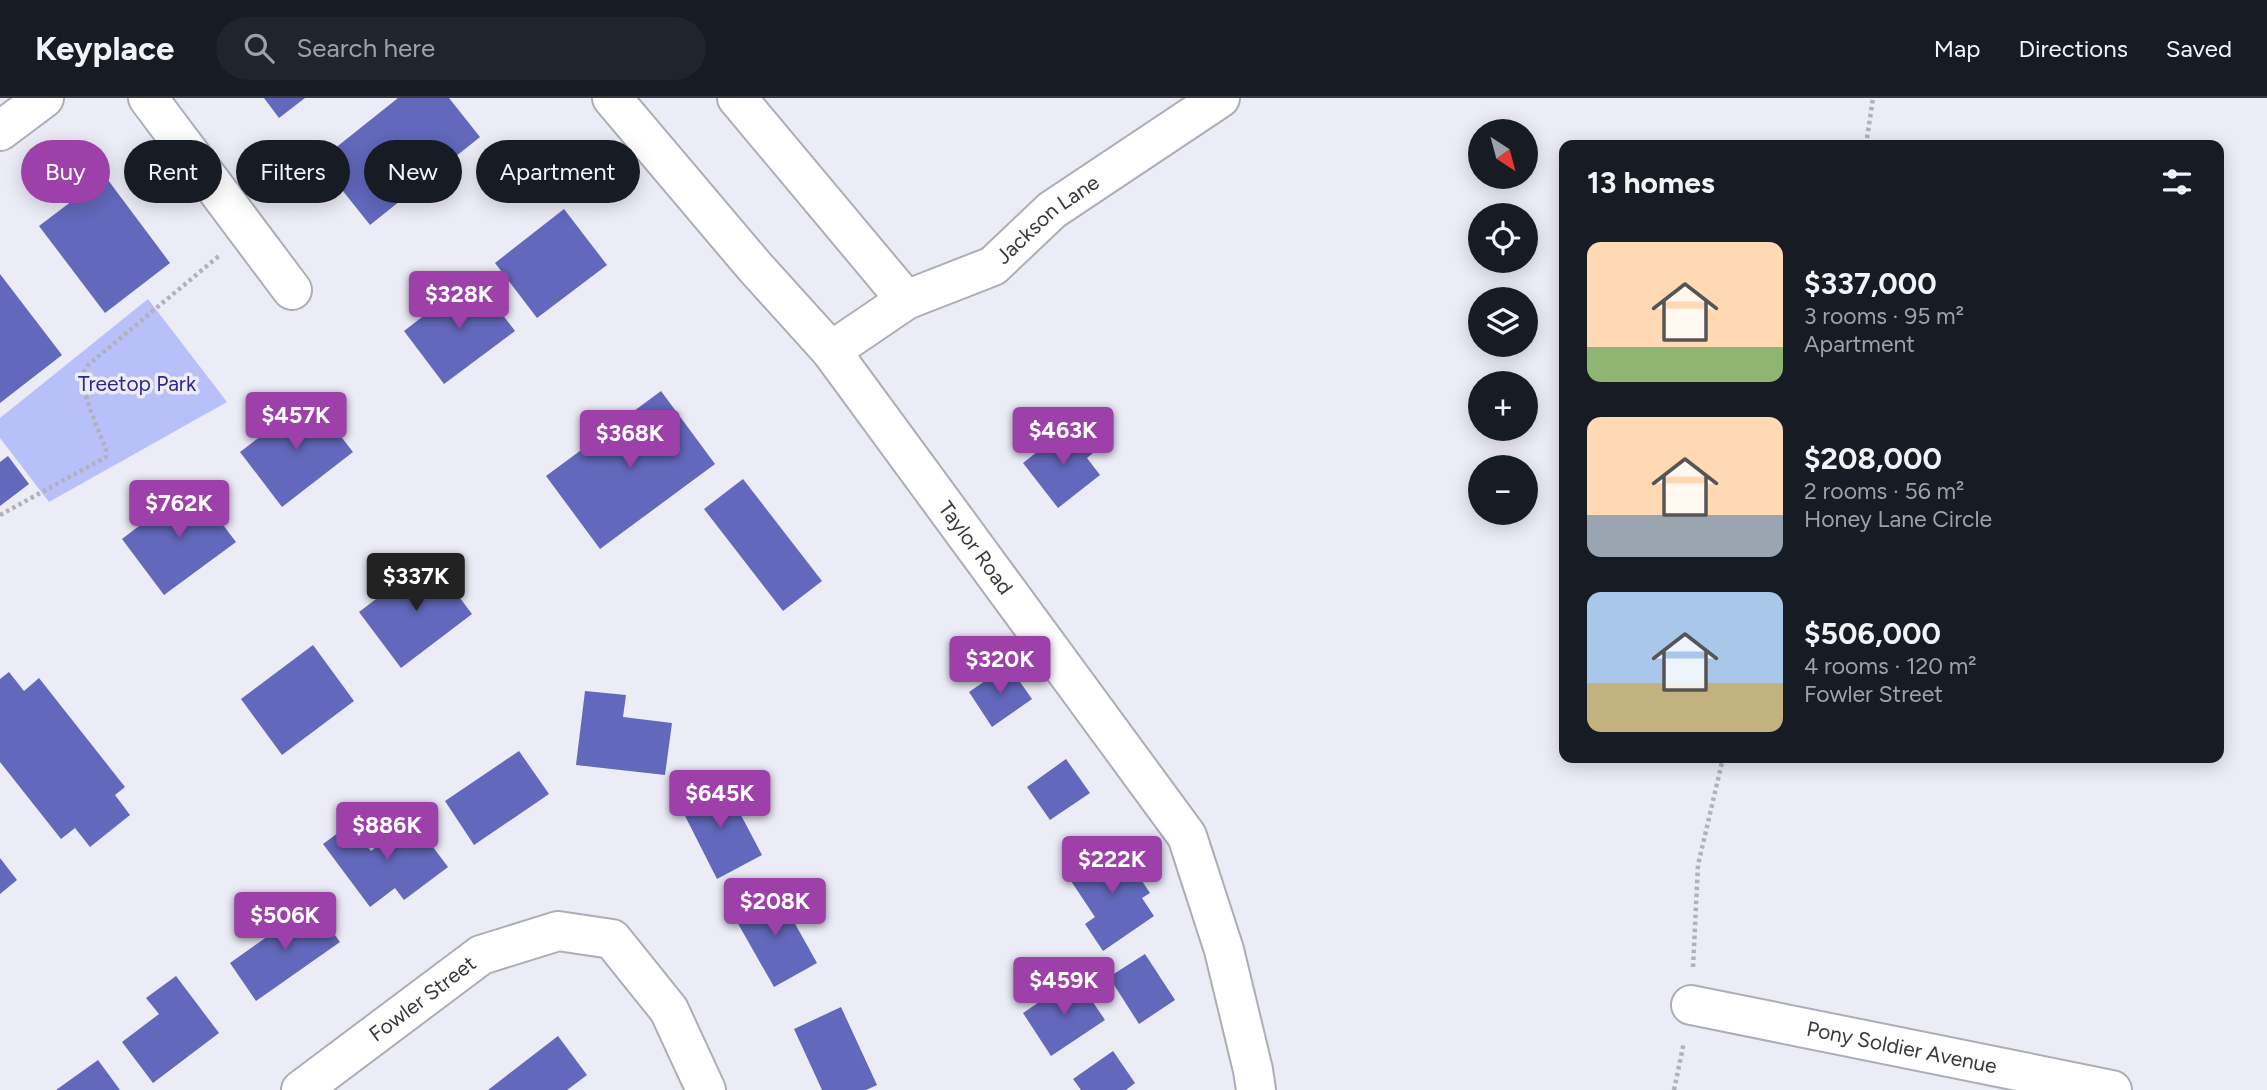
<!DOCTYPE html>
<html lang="en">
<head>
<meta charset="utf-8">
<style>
	:root { --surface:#171b24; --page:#20242c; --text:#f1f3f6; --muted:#9ea1a6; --line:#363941; --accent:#9e40a9 }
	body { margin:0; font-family:Figtree,sans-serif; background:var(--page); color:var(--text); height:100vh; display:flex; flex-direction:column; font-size:26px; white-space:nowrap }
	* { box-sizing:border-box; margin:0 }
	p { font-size:23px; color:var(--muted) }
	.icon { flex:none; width:38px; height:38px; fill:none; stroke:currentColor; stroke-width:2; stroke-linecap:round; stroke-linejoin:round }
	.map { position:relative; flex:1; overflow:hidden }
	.details { position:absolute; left:1559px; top:42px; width:665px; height:623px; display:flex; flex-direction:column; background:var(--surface); border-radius:14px; box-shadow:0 4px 18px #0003 }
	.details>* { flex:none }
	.top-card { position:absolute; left:21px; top:42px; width:665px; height:63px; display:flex; gap:14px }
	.needle { width:46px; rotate:144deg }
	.tools { position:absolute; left:1468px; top:21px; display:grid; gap:14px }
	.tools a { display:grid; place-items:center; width:70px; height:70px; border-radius:50%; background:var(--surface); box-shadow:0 4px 18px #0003; font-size:35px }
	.price { position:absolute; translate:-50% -60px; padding:0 16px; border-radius:7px; background:var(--accent); color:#fff; font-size:23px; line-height:46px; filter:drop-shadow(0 2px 4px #0008) }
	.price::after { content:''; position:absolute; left:50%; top:42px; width:21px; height:16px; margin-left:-10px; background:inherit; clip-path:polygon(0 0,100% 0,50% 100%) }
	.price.current { background:#222; color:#fff }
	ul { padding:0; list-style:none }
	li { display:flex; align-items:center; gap:21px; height:175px; padding:0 28px }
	li span { display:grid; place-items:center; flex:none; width:196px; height:140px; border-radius:14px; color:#555 }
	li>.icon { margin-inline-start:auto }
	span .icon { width:84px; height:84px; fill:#fffc; stroke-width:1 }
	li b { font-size:30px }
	h2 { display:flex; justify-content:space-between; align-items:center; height:84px; padding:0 28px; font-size:30px }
	.pill { padding:0 24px; border-radius:32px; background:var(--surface); box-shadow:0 4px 18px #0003; font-size:24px; line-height:63px }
	.pill.current { background:var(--accent); color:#fff }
	header { display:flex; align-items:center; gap:42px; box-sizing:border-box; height:98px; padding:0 35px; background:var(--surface); border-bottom:2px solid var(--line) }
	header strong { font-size:33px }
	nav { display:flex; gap:38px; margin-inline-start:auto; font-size:24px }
	.search { width:490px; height:63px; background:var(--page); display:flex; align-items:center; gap:18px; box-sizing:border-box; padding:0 24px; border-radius:38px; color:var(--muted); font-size:26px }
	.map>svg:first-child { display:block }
	.green { fill:#b8c0fa }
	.building { fill:#6268bb }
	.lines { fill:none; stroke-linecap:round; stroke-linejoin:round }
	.minor-casing { stroke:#acadb6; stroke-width:42 }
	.path { stroke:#b0b1b9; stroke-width:4.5; stroke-dasharray:3.5 3.5; stroke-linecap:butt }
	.minor { stroke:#fff; stroke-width:38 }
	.labels { text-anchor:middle; stroke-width:7; stroke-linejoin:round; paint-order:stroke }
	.street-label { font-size:21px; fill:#38393d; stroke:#ebecf6 }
	.park-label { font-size:21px; fill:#30288b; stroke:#ebecf6 }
</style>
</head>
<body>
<header>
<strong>Keyplace</strong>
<div class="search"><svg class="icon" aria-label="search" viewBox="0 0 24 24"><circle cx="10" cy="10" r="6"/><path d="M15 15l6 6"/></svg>Search here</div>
<nav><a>Map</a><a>Directions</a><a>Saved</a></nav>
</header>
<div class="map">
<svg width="2267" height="992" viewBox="0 0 2267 992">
	<rect width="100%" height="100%" fill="#ebecf6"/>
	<path class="green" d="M148 201 227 304 49 404 0 340V320Z"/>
	<g class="building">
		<path d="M264 0H305L279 20Z"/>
		<path d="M398 0H449L480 39 370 127 319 63Z"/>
		<path d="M105 78 170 165 105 215 39 128Z"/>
		<path d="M564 111 607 167 537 220 495 165Z"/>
		<path d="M0 176 62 257 0 305Z"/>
		<path d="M474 179 515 233 444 286 404 233Z"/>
		<path d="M661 293 715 366 600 451 546 378Z"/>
		<path d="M311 300 353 354 282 409 240 354Z"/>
		<path d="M1071 327 1093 355 1087 360 1100 377 1058 410 1023 365Z"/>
		<path d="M8 358 29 386 0 408V364Z"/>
		<path d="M743 381 822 483 783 513 704 411Z"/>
		<path d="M193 387 236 444 164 497 122 441Z"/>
		<path d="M430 460 472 516 401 570 359 514Z"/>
		<path d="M313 547 354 603 282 657 241 601Z"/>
		<path d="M1008 567 1032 601 992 629 969 594Z"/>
		<path d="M9 574 24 593 39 580 125 689 115 697 130 717 90 749 75 730 61 741 0 664V581Z"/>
		<path d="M585 593 626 597 623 619 672 625 665 677 576 667Z"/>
		<path d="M519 653 549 696 474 747 445 703Z"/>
		<path d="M1066 661 1090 695 1050 722 1027 689Z"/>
		<path d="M723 683 762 757 717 781 679 706Z"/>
		<path d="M412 721 448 769 404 802 395 790 370 809 323 746 350 726 371 753Z"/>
		<path d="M1116 744 1150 795 1142 800 1154 818 1103 853 1085 826 1095 819 1067 777Z"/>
		<path d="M0 760 17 782 0 796Z"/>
		<path d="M775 790 817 865 774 889 732 815Z"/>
		<path d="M313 806 340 844 256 903 230 865Z"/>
		<path d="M1145 856 1175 902 1139 926 1109 879Z"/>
		<path d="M176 878 219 935 153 985 122 944 159 916 146 900Z"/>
		<path d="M1076 879 1105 922 1051 958 1023 915Z"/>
		<path d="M841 909 877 987 866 992H822L794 931Z"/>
		<path d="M558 938 587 977 567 992H488Z"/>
		<path d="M1113 953 1135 985 1126 992H1081L1073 981Z"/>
		<path d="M98 962 120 992H56Z"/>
	</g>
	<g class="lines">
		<g class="minor-casing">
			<g id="minor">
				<path d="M148 0 292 192"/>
				<path id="s1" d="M612 0 755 169 831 253 1187 738 1224 852 1253 972 1256 992"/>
				<path d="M737 0 906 202"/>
				<path d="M0 33 44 0"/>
				<path id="s2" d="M831 253 906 202 993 168 1052 112 1220 0"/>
				<path id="s3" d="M1691 907 2112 992"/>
				<path id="s4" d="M301 992 481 857 558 833 612 841 669 912 706 992"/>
			</g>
		</g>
		<g class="path">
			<path d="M1866 47 1873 0"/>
			<path d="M0 417 106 359V352C101 338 79 288 82 277 83 274 87 270 88 267L220 157"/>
			<path d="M1693 869 1698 767 1723 660"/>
			<path d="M1674 992 1684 944"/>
		</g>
		<use href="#minor" class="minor"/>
	</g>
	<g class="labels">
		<g class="street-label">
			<text dy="7" stroke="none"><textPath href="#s2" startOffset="256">Jackson Lane</textPath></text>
			<text dy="7" stroke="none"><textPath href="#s1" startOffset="579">Taylor Road</textPath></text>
			<text dy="7" stroke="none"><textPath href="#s4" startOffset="152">Fowler Street</textPath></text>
			<text dy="7" stroke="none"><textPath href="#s3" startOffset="215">Pony Soldier Avenue</textPath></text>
		</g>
		<g class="park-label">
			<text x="137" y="293">Treetop Park</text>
		</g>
	</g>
</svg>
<div class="tools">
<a><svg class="needle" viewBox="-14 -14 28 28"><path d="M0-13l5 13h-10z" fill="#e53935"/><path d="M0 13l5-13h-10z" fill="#9ea1a6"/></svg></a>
<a><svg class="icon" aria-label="locate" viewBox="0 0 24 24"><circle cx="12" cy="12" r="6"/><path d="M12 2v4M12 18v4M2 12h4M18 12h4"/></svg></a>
<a><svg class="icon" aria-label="layers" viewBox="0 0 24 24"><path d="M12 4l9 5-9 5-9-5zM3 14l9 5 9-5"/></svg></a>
<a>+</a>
<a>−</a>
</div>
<b class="price" style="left:459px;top:233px">$328K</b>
<b class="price" style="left:296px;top:354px">$457K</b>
<b class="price" style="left:1063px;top:369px">$463K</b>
<b class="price" style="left:630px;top:372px">$368K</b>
<b class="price" style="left:179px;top:442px">$762K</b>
<b class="price current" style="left:416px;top:515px">$337K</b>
<b class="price" style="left:1000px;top:598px">$320K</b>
<b class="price" style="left:720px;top:732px">$645K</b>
<b class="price" style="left:387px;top:764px">$886K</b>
<b class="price" style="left:1112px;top:798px">$222K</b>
<b class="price" style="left:775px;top:840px">$208K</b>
<b class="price" style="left:285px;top:854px">$506K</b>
<b class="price" style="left:1064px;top:919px">$459K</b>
<div class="top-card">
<a class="pill current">Buy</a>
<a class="pill">Rent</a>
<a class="pill">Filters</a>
<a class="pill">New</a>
<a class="pill">Apartment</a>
</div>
<section class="details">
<h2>13 homes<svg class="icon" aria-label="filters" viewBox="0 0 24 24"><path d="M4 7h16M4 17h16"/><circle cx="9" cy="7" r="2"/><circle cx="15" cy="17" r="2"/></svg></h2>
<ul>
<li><span style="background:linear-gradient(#ffd9b3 75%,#8fb573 0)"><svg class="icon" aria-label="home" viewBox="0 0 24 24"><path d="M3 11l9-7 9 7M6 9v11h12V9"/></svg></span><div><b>$337,000</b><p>3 rooms · 95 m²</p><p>Apartment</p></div></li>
<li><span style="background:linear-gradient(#ffd9b3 70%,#9aa5b1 0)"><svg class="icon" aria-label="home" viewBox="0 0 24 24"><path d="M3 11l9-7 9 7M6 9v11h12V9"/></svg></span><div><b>$208,000</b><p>2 rooms · 56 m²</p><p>Honey Lane Circle</p></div></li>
<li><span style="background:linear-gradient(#a9c7e8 65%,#c2b280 0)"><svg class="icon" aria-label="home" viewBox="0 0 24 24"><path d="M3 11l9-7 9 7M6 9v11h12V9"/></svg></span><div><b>$506,000</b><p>4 rooms · 120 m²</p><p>Fowler Street</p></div></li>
</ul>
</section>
</div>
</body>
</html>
